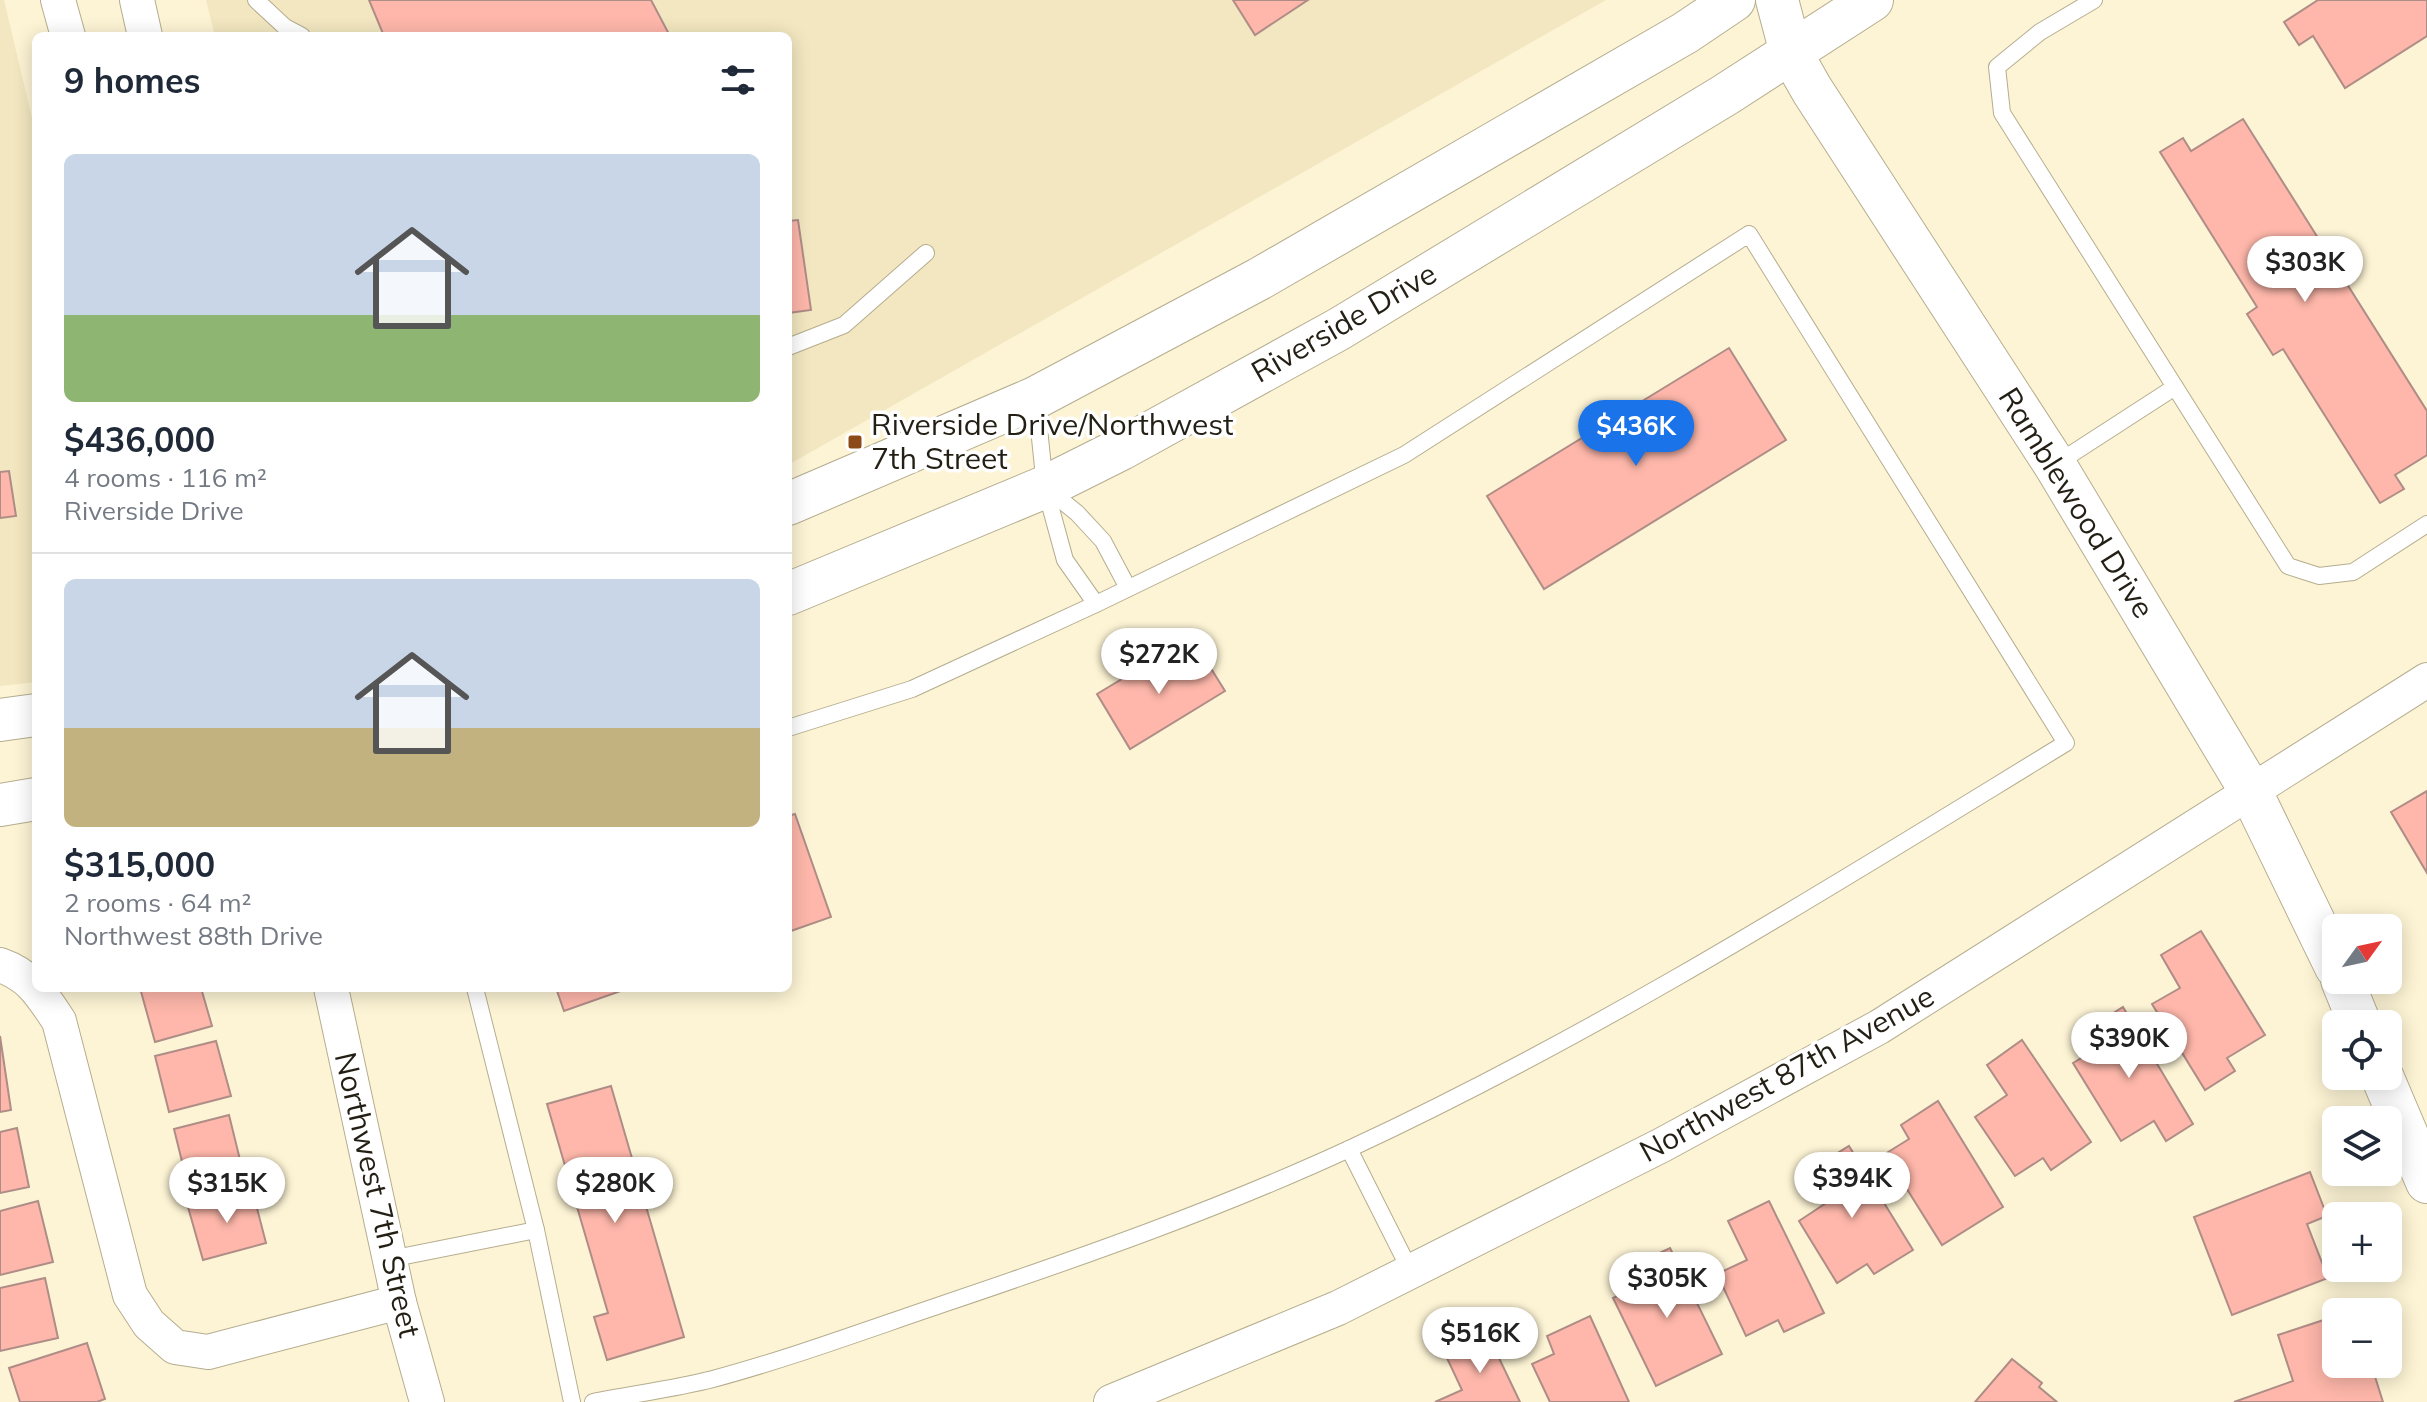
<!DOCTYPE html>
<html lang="en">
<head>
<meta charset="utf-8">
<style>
	:root { --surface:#fff; --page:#f6f6f7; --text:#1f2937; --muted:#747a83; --line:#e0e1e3; --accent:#1a73e8 }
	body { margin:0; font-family:Mulish,sans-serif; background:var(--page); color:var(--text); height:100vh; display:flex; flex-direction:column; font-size:30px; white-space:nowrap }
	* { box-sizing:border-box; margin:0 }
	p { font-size:26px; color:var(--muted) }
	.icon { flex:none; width:44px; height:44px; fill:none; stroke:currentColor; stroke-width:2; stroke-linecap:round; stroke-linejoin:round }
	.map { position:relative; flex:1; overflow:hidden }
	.sheet { position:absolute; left:32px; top:32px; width:760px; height:960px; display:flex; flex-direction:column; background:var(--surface); border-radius:12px; box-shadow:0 4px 20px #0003 }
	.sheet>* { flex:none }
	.needle { width:52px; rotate:57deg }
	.fabs { position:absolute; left:2322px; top:914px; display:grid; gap:16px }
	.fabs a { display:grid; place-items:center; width:80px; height:80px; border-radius:12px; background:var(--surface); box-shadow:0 4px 20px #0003; font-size:40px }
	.price { position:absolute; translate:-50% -68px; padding:0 18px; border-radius:28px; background:#fff; color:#222; font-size:26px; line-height:52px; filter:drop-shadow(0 2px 4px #0008) }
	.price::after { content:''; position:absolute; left:50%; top:48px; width:24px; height:18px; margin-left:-12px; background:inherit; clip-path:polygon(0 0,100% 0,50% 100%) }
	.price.current { background:var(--accent); color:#fff }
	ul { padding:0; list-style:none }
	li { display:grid; align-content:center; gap:16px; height:424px; padding:0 32px }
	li+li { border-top:2px solid var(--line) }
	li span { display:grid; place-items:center; height:248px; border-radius:12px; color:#555 }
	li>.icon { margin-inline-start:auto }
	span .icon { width:144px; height:144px; fill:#fffc; stroke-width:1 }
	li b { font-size:34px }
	h2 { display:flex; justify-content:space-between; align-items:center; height:96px; padding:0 32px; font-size:34px }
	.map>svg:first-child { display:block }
	.built { fill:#f2e7c0 }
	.building { fill:#feb7aa; stroke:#af8d87; stroke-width:2 }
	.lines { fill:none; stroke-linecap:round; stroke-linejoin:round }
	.service-casing { stroke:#b5ad8f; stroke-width:18 }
	.minor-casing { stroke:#b5ad8f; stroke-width:36 }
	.tertiary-casing { stroke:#b5ad8f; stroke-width:44 }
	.service { stroke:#fff; stroke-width:16 }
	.minor { stroke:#fff; stroke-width:34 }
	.tertiary { stroke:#fff; stroke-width:42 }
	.poi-dot { fill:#8c4a18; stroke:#fff; stroke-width:3 }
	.labels { text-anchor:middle; stroke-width:7; stroke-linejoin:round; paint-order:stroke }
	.street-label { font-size:30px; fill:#231f14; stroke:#fff }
	.poi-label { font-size:30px; fill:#231f14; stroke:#fff; text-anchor:start }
</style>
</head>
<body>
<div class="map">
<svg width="2427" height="1402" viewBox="0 0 2427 1402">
	<rect width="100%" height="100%" fill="#fdf4d5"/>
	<g class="built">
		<path d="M0 0H4L36 135V682L0 686Z"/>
		<path d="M206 0H1606L788 465V36H215Z"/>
	</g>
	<g class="building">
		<path d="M369 0H651L670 36H384Z"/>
		<path d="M1233 0H1308L1255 35Z"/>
		<path d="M2318 0H2427V36L2345 88 2313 36 2299 45 2284 22Z"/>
		<path d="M2243 119 2427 411V455L2395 475 2404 489 2380 503 2283 349 2273 355 2247 314 2257 307 2160 152 2183 138 2191 151Z"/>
		<path d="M798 220 811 310 788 313V221Z"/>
		<path d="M1729 348 1786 440 1544 589 1487 496Z"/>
		<path d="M9 471 16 516 0 518V472Z"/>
		<path d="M1170 650 1180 667 1202 654 1225 691 1130 749 1097 694Z"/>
		<path d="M2427 791V873L2391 812Z"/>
		<path d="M795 814 831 917 788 932V816Z"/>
		<path d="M2201 931 2265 1035 2227 1058 2235 1071 2205 1090 2152 1004 2180 988 2161 955Z"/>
		<path d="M140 988H201L212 1026 155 1042Z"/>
		<path d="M556 988H629L564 1011Z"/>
		<path d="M2123 1007 2193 1124 2166 1141 2154 1121 2121 1141 2073 1063 2096 1049 2085 1031Z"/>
		<path d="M0 1036 11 1110 0 1112Z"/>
		<path d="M2022 1040 2091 1142 2051 1170 2043 1158 2015 1176 1975 1117 2007 1095 1987 1065Z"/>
		<path d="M216 1041 231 1096 169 1112 155 1056Z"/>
		<path d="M611 1086 684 1337 607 1360 594 1317 608 1313 547 1104Z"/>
		<path d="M1938 1101 2003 1207 1942 1245 1885 1154 1909 1139 1901 1125Z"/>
		<path d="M229 1115 243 1172 188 1186 174 1129Z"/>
		<path d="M17 1128 29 1187 0 1193V1132Z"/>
		<path d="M1849 1146 1913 1250 1874 1274 1867 1264 1837 1283 1799 1221 1829 1201 1810 1170Z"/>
		<path d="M2310 1172 2327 1216 2307 1224 2328 1278 2232 1315 2194 1217Z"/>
		<path d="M252 1189 266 1243 203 1260 188 1207Z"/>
		<path d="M38 1201 53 1262 0 1275V1211Z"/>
		<path d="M1769 1201 1824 1313 1784 1332 1778 1320 1746 1336 1717 1274 1747 1260 1728 1221Z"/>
		<path d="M1670 1248 1722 1354 1656 1386 1613 1298 1645 1283 1636 1264Z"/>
		<path d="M45 1278 58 1338 0 1351V1288Z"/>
		<path d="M1590 1316 1629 1402H1550L1532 1364 1554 1354 1547 1336Z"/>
		<path d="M2336 1316V1364H2371L2383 1402H2234L2293 1381 2278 1335Z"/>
		<path d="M1488 1335 1520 1402H1435L1462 1390 1446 1356Z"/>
		<path d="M87 1343 105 1399 97 1402H20L9 1368Z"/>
		<path d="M2012 1359 2042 1383 2039 1387 2057 1402H1975Z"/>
	</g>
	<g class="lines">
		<g class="service-casing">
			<g id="service">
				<path d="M256 0 285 27 302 36"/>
				<path d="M2094 0 2040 32 1997 67 2002 113 2288 566 2319 576 2353 572 2427 524"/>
				<path d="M788 347 844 325 926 253"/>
				<path d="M1036 399 1045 487 1065 560 1096 604"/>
				<path d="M2056 464 2175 387"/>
				<path d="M1046 488 1077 513 1103 541 1128 588"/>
				<path d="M475 988 536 1230 572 1402"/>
				<path d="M1349 1149 1411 1272"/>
				<path d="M390 1259 536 1230"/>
				<path d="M593 1402C633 1394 674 1389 713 1379 791 1358 869 1329 946 1303 1082 1257 1219 1209 1349 1149 1599 1033 1832 886 2066 743L1749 234 1404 455 1096 604 912 689 788 728"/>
			</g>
		</g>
		<g class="minor-casing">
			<g id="minor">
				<path d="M58 0 68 36"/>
				<path d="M137 0 145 36"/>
				<path d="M0 965C31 976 41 994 59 1021L130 1295 149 1324 175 1347 208 1352 399 1302"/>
				<path d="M331 988 399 1302 427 1402"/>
				<path d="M1111 1402 1338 1308 1662 1145 1879 1027 2427 680"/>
			</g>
		</g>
		<g class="tertiary-casing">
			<g id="tertiary">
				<path d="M1777 0 1791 53 1812 90 2055 465 2250 790 2336 967"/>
				<path d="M788 504 1035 398 1259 279 1685 33 1734 0"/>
				<path d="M788 594 1045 487 1121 449 1339 329 1725 95 1872 0"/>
				<path d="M0 720 36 715"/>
				<path d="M0 805 36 799"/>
				<path d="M2342 980 2360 1024"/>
				<path d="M2382 1076 2427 1182"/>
			</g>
		</g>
		<use href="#service" class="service"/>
		<use href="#minor" class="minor"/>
		<use href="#tertiary" class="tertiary"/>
	</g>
	<rect class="poi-dot" x="847" y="434" width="16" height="16" rx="4"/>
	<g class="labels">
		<g class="street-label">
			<text transform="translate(1344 323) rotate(-30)" y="10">Riverside Drive</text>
			<text transform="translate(2076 503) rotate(58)" y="10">Ramblewood Drive</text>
			<text transform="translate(1787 1074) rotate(-29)" y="10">Northwest 87th Avenue</text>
			<text transform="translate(377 1195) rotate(77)" y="10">Northwest 7th Street</text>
		</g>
		<g class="poi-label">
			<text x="871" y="435">Riverside Drive/Northwest<tspan x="871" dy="34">7th Street</tspan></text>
		</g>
	</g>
</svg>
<div class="fabs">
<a><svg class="needle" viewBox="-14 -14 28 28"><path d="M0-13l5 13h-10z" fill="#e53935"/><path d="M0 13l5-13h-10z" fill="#747a83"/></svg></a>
<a><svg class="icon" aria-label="locate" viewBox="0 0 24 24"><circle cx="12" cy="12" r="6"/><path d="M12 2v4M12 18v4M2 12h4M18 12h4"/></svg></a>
<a><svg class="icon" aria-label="layers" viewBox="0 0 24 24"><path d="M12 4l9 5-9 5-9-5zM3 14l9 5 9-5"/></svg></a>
<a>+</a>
<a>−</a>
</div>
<b class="price" style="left:2305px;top:304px">$303K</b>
<b class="price current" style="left:1636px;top:468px">$436K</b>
<b class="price" style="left:1159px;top:696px">$272K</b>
<b class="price" style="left:2129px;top:1080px">$390K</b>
<b class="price" style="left:1852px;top:1220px">$394K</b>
<b class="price" style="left:227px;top:1225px">$315K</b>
<b class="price" style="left:615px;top:1225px">$280K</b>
<b class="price" style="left:1667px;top:1320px">$305K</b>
<b class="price" style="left:1480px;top:1375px">$516K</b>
<section class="sheet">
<h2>9 homes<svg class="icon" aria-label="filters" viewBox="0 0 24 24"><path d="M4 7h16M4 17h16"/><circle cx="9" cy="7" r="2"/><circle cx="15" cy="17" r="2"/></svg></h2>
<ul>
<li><span style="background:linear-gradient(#c9d6e8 65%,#8fb573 0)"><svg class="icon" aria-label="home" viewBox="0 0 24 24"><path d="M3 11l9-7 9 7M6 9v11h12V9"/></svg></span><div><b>$436,000</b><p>4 rooms · 116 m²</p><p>Riverside Drive</p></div></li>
<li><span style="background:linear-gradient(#c9d6e8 60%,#c2b280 0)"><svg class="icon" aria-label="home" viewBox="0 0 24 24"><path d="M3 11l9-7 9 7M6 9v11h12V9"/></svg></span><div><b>$315,000</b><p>2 rooms · 64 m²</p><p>Northwest 88th Drive</p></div></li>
</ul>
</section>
</div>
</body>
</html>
